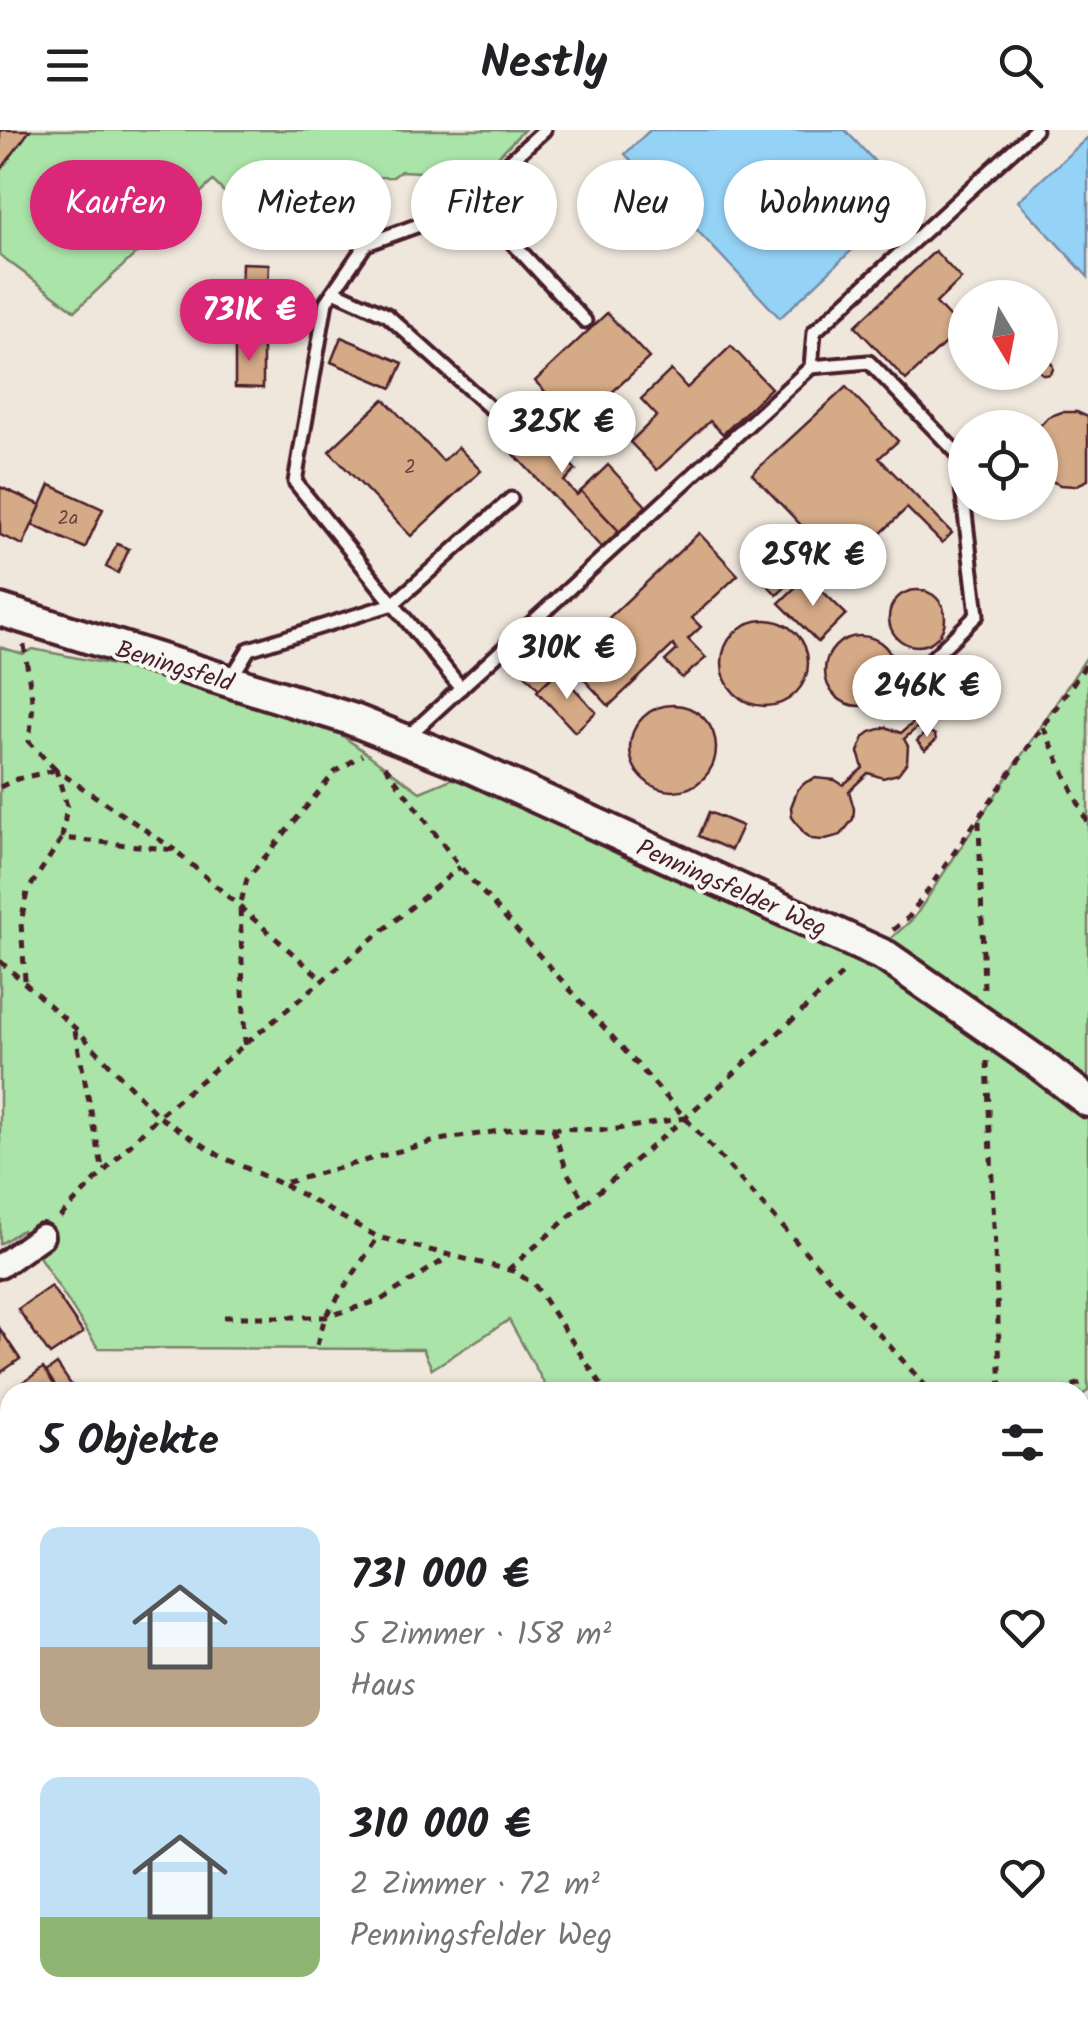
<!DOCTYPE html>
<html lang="de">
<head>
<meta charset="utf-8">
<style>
	:root { --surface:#fff; --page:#f2f2f2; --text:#202124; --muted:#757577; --accent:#db2777 }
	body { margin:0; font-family:Kalam,sans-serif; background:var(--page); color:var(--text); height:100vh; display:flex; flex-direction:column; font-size:38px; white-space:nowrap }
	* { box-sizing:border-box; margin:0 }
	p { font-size:32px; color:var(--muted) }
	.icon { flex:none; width:55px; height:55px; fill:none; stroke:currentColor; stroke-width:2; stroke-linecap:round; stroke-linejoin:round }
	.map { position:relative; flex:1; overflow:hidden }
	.sheet { position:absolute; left:0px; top:1252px; width:1090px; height:642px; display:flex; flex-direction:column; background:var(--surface); border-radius:30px 30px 0 0; box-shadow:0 2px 8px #0004 }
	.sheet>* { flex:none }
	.hud { position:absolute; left:30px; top:30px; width:1030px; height:90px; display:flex; gap:20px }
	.needle { width:65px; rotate:170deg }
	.fabs { position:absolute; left:948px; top:150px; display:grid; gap:20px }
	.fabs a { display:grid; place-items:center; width:110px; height:110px; border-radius:50%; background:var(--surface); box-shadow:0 2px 8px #0004; font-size:50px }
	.price { position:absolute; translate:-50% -85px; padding:0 22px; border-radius:35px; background:#fff; color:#222; font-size:32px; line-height:65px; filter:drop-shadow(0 2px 5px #0008) }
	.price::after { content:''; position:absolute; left:50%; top:60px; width:30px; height:22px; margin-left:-15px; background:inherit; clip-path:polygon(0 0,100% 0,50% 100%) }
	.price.selected { background:var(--accent); color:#fff }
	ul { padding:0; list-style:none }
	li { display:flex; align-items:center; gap:30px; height:250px; padding:0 40px }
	li span { display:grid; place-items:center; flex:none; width:280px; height:200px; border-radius:20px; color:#555 }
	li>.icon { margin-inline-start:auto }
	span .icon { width:120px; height:120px; fill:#fffc; stroke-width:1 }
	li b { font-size:42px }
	h2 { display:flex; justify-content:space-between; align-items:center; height:120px; padding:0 40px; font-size:42px }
	.chip { padding:0 35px; border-radius:45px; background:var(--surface); box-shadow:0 2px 8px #0004; font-size:35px; line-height:90px }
	.chip.selected { background:var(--accent); color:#fff }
	header { display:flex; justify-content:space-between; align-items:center; height:130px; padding:0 40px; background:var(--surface); font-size:45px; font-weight:700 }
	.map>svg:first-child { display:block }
	.green { fill:#abe4a8; stroke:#7a826a; stroke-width:2.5 }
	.water { fill:#95d3f6; stroke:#778ba5; stroke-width:2.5 }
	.building { fill:#d5aa86; stroke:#4a1f2b; stroke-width:2.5 }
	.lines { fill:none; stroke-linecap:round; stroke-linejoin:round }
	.service-casing { stroke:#4a1f2b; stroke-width:19 }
	.minor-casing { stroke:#4a1f2b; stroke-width:30 }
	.tertiary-casing { stroke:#4a1f2b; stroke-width:38 }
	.path { stroke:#4a1f2b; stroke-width:5; stroke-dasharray:8 8; stroke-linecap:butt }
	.service { stroke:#f6f6f2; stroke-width:11 }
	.minor { stroke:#f6f6f2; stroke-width:22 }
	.tertiary { stroke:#f6f6f2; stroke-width:30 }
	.labels { text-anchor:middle; stroke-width:8; stroke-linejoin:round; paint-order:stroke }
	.number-label { font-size:20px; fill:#6d4242 }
	.street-label { font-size:25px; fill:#4a1f2b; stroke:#f6f6f2 }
</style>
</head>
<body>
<header><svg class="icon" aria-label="menu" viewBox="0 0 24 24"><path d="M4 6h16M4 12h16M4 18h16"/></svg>Nestly<svg class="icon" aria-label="search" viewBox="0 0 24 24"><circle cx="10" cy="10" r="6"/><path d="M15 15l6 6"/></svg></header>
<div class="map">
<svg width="1088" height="1894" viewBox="0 0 1088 1894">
	<rect width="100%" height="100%" fill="#efe7dc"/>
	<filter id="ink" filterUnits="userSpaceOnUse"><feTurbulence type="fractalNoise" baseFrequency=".01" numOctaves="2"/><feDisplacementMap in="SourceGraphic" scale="20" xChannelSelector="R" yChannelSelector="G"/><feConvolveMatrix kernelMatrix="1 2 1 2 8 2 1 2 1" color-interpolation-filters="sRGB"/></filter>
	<g filter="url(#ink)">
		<g class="green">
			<path d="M30 0H524C501 22 474 58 441 60L438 43 401 41 393 47 243 48 226 64 213 51 75 181 0 125V40Z"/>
			<path d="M0 517 23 524 33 519 153 543 333 599 420 662 456 647 624 727 862 832 1031 943 1088 984V1261L1080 1266V1262H549L509 1190 432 1239 423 1219 98 1218 22 1100 0 1114Z"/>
			<path d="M1088 525V956L881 817 914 788Z"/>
			<path d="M1080 1361 1088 1377V1611L1080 1594Z"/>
		</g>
		<g class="water">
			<path d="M650 0H845L908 67 780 188 625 24Z"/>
			<path d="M1088 7V147L1018 71Z"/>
		</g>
		<g class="building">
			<path d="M0 0H30L0 41Z"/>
			<path d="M935 121 961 149 936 173 960 199 906 250 855 196Z"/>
			<path d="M242 133 269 134 267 186H272L271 209 235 208 236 185H240Z"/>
			<path d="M607 183 649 228 577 295 535 251Z"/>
			<path d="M341 207 403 233 392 258 331 232Z"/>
			<path d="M235 210H263V258L235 257Z"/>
			<path d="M731 216 771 258 723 304 710 291 657 340 630 312 657 286 641 269 671 240 687 258Z"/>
			<circle cx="1046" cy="238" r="7"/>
			<path d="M846 257 898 311 879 328 952 403 942 413 907 378 875 409 873 429 866 437 857 442 847 444 837 441 828 435 823 426 821 416 752 344Z"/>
			<path d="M384 269 443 331 458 317 481 341 411 406 329 321Z"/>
			<path d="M555 282 577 305 559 322 576 340 564 351 577 365 581 361 619 401 602 418 512 322Z"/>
			<path d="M1062 282H1077L1088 287V350L1075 356 1060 355 1047 349 1040 342V298H1038L1048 287Z"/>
			<path d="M608 335 646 376 620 402 581 361Z"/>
			<path d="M50 355 103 379 85 418 32 395Z"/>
			<path d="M0 357 41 375 23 415 0 405Z"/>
			<path d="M699 403 738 445 692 488 701 497 688 509 706 528 682 548 665 531 677 520 673 515 609 576 565 529Z"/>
			<path d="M117 414 129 419 118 443 106 437Z"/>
			<path d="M774 431 793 450 777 465 759 446Z"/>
			<path d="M807 446 846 484 818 512 779 473Z"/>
			<circle cx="917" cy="488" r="28"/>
			<circle cx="765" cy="533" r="43"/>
			<circle cx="860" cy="541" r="35"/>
			<path d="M541 528 556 543 539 559 525 544Z"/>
			<path d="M558 541 596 582 575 602 537 561Z"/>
			<path d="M946 552 957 559 960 565 961 577 953 587 941 591 930 586 904 609 908 616 907 632 898 644 883 648 868 643 849 661 854 679 853 689 841 705 822 710 812 709 804 703 792 687 791 677 798 659 806 652 815 648 835 650 843 655 863 638 858 622 864 607 870 602 886 597 901 603 926 582 923 570 928 558 934 554Z"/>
			<circle cx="673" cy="618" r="43"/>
			<path d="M930 602 935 605 936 610 925 620 917 611 925 603Z"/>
			<path d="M709 682 742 696 731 720 699 706Z"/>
			<path d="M51 1156 83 1203 50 1225 18 1179Z"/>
			<path d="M0 1199 20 1229 0 1243Z"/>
			<path d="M57 1234 76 1262H59L46 1242Z"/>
			<path d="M43 1238 46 1242 59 1262H31L24 1252Z"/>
			<path d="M10 1331V1382L0 1368V1338Z"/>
			<path d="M1088 1676V1729L1080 1712V1680Z"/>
			<path d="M1086 1796 1088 1800V1825L1085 1826 1080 1815V1799Z"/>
			<path d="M0 1835 10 1838V1885H39L37 1894H0Z"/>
			<path d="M118 1885H171L170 1894H144L117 1889Z"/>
			<path d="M378 1886 402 1888V1894H378Z"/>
		</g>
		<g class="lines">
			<g class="service-casing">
				<g id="service">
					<path d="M471 68 585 191"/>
					<path d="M334 161 387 185 489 277"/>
					<path d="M811 237 814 202 1035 0"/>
					<path d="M230 550 249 519 393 474 511 369"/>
					<path d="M461 558 295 352 326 172 366 114 455 82 544 0"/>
					<path d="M406 608 811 237 869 232 958 324 977 485 919 541"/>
					<path d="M717 1885 718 1894"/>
					<path d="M56 1894 58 1885"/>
					<path d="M371 1894 372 1885"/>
					<path d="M466 1894V1885"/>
				</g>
			</g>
			<g class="minor-casing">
				<path id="minor" d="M0 1136 42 1106"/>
			</g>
			<g class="tertiary-casing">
				<g id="tertiary">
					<path d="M0 480 351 589 467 635 887 827 1039 933 1088 971"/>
					<path d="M1080 1876H1088"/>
					<path d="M750 1894 845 1885"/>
				</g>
			</g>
			<g class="path">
				<path d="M24 515 33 575 29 612 56 640"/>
				<path d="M1043 597 1088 694"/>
				<path d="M385 636 460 737 931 1262"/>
				<path d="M0 657 17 649 56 640"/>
				<path d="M979 691 984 860"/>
				<path d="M62 708 67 676 56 640 175 720"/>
				<path d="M893 800 909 787 1088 532"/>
				<path d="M0 831 75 898 158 986 220 1026 281 1054 439 1010 526 997 611 1000 685 988"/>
				<path d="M25 850 21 793 27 762 62 708 175 720 323 850"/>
				<path d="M75 901 103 1042"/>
				<path d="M245 915 240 776 247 749 335 642 362 625"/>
				<path d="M987 931 1001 1262"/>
				<path d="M284 1055 378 1107 513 1141 534 1154 606 1262"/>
				<path d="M585 1073 685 988 847 840"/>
				<path d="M60 1087 158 986 460 737"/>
				<path d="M508 1140 585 1073 567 1042 553 998"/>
				<path d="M224 1187H325L381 1170 450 1126"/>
				<path d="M317 1215 325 1187 378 1107"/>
				<path d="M1058 1262 1068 1257 1088 1251"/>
				<path d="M1080 1525 1088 1542"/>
			</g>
			<use href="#service" class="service"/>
			<use href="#minor" class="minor"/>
			<use href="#tertiary" class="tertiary"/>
		</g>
	</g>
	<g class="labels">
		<g class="number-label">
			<text x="410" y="343">2</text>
			<text x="68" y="394">2a</text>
		</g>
		<g class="street-label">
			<text transform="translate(175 535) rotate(17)" y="9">Beningsfeld</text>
			<text transform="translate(732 757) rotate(24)" y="9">Penningsfelder Weg</text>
		</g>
	</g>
</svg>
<div class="fabs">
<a><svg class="needle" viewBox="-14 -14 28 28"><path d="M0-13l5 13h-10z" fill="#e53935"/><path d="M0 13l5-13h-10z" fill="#757577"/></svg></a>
<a><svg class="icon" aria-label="locate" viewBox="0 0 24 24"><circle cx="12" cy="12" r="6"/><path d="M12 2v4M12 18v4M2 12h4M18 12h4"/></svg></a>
</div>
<b class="price selected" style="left:249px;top:234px">731K €</b>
<b class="price" style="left:562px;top:346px">325K €</b>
<b class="price" style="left:813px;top:479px">259K €</b>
<b class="price" style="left:567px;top:572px">310K €</b>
<b class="price" style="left:927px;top:610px">246K €</b>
<div class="hud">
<a class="chip selected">Kaufen</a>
<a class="chip">Mieten</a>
<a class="chip">Filter</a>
<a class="chip">Neu</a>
<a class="chip">Wohnung</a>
</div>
<section class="sheet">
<h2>5 Objekte<svg class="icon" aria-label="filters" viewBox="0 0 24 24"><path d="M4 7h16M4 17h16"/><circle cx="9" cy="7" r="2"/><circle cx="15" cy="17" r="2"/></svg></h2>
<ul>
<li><span style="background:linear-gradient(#bfe0f5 60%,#b9a48a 0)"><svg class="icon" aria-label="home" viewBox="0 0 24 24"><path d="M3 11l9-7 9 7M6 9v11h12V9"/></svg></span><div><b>731 000 €</b><p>5 Zimmer · 158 m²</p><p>Haus</p></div><svg class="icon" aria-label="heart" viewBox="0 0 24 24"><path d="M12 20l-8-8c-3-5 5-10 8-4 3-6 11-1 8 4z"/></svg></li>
<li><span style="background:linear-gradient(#bfe0f5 70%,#8fb573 0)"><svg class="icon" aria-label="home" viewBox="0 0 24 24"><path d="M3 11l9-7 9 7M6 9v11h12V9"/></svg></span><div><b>310 000 €</b><p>2 Zimmer · 72 m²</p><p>Penningsfelder Weg</p></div><svg class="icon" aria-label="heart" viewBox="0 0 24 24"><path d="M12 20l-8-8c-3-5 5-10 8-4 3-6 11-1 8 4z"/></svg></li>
</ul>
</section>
</div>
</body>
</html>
